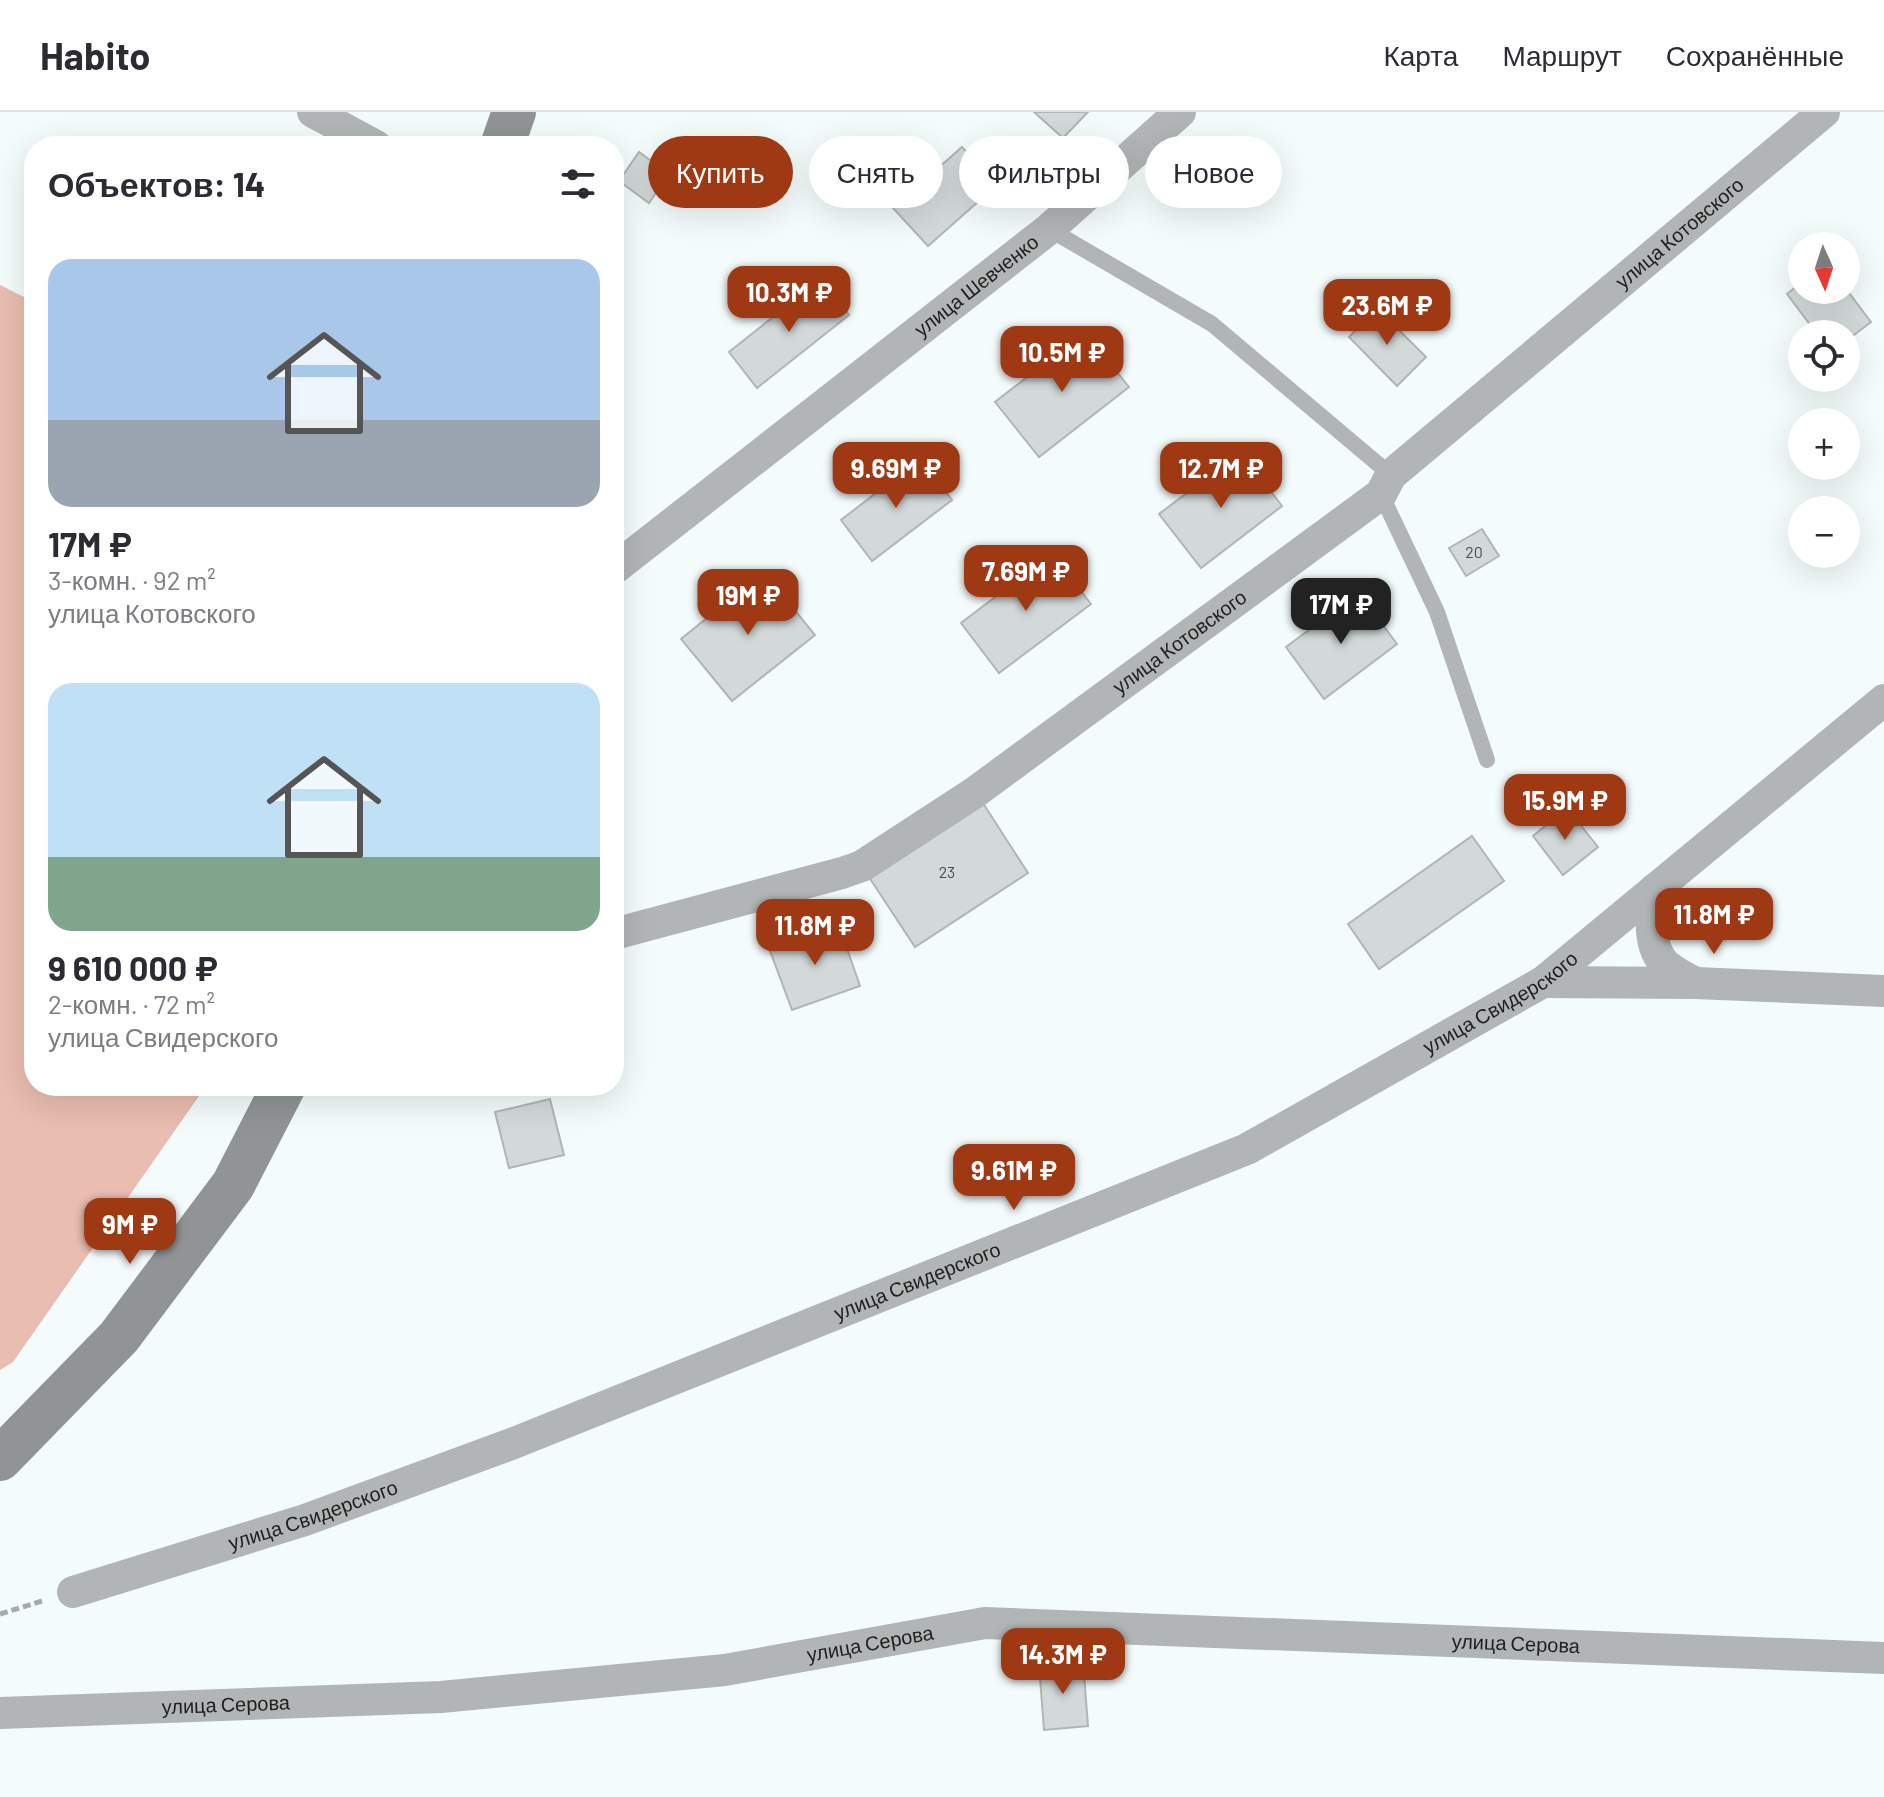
<!DOCTYPE html>
<html lang="ru">
<head>
<meta charset="utf-8">
<style>
	:root { --surface:#fff; --page:#f7f7f7; --text:#2b2b33; --muted:#7c7c81; --line:#e1e1e2; --accent:#9f3913 }
	body { margin:0; font-family:Barlow,sans-serif; background:var(--page); color:var(--text); height:100vh; display:flex; flex-direction:column; font-size:30px; white-space:nowrap }
	* { box-sizing:border-box; margin:0 }
	p { font-size:26px; color:var(--muted) }
	.icon { flex:none; width:44px; height:44px; fill:none; stroke:currentColor; stroke-width:2; stroke-linecap:round; stroke-linejoin:round }
	.map { position:relative; flex:1; overflow:hidden }
	.drawer { position:absolute; left:24px; top:24px; width:600px; height:960px; display:flex; flex-direction:column; background:var(--surface); border-radius:32px; box-shadow:0 8px 32px #0002 }
	.drawer>* { flex:none }
	.banner { position:absolute; left:648px; top:24px; width:760px; height:72px; display:flex; gap:16px }
	.needle { width:52px; rotate:177deg }
	.buttons { position:absolute; left:1788px; top:120px; display:grid; gap:16px }
	.buttons a { display:grid; place-items:center; width:72px; height:72px; border-radius:50%; background:var(--surface); box-shadow:0 8px 32px #0002; font-size:40px }
	.price { position:absolute; translate:-50% -68px; padding:0 18px; border-radius:16px; background:var(--accent); color:#fff; font-size:26px; line-height:52px; filter:drop-shadow(0 2px 4px #0008) }
	.price::after { content:''; position:absolute; left:50%; top:48px; width:24px; height:18px; margin-left:-12px; background:inherit; clip-path:polygon(0 0,100% 0,50% 100%) }
	.price.current { background:#222; color:#fff }
	ul { padding:0; list-style:none }
	li { display:grid; align-content:center; gap:16px; height:424px; padding:0 24px }
	li span { display:grid; place-items:center; height:248px; border-radius:24px; color:#555 }
	li>.icon { margin-inline-start:auto }
	span .icon { width:144px; height:144px; fill:#fffc; stroke-width:1 }
	li b { font-size:34px }
	h2 { display:flex; justify-content:space-between; align-items:center; height:96px; padding:0 24px; font-size:34px }
	.chip { padding:0 28px; border-radius:36px; background:var(--surface); box-shadow:0 8px 32px #0002; font-size:28px; line-height:72px }
	.chip.current { background:var(--accent); color:#fff }
	header { display:flex; align-items:center; gap:48px; box-sizing:border-box; height:112px; padding:0 40px; background:var(--surface); border-bottom:2px solid var(--line) }
	header strong { font-size:38px }
	nav { display:flex; gap:44px; margin-inline-start:auto; font-size:28px }
	.map>svg:first-child { display:block }
	.green { fill:#e9bdaf }
	.building { fill:#d3d9d9; stroke:#b0b6b6; stroke-width:2 }
	.lines { fill:none; stroke-linecap:round; stroke-linejoin:round }
	.path { stroke:#a5aaaa; stroke-width:5; stroke-dasharray:8 4; stroke-linecap:butt }
	.service { stroke:#b2b5b5; stroke-width:16 }
	.minor { stroke:#b2b5b5; stroke-width:32 }
	.secondary { stroke:#909494; stroke-width:44 }
	.labels { text-anchor:middle; stroke-width:8; stroke-linejoin:round; paint-order:stroke }
	.number-label { font-size:16px; fill:#4b4e4e }
	.street-label { font-size:20px; fill:#1e2020; stroke:#f4fbfb }
</style>
</head>
<body>
<header>
<strong>Habito</strong>
<nav><a>Карта</a><a>Маршрут</a><a>Сохранённые</a></nav>
</header>
<div class="map">
<svg width="1884" height="1685" viewBox="0 0 1884 1685">
	<rect width="100%" height="100%" fill="#f4fbfb"/>
	<path class="green" d="M0 173 34 190V974H206L13 1250 0 1258Z"/>
	<g class="building">
		<path d="M1034 0H1088L1063 26Z"/>
		<path d="M962 35 996 74 928 134 893 96Z"/>
		<path d="M639 40 669 62 649 91 619 69Z"/>
		<path d="M821 167 849 203 757 276 729 240Z"/>
		<path d="M1802 170V178L1846 177 1871 210 1846 229V222H1817L1787 182Z"/>
		<path d="M1377 196 1426 245 1397 274 1349 225Z"/>
		<path d="M1085 220 1129 275 1039 345 995 290Z"/>
		<path d="M1241 340 1282 394 1201 456 1159 402Z"/>
		<path d="M920 347 952 388 872 449 841 408Z"/>
		<path d="M1482 417 1499 444 1466 464 1449 436Z"/>
		<path d="M1052 442 1091 492 999 561 961 511Z"/>
		<path d="M764 460 815 523 732 589 681 527Z"/>
		<path d="M1359 481 1397 532 1324 587 1286 535Z"/>
		<path d="M979 685 1028 761 915 835 865 759Z"/>
		<path d="M1567 696 1598 735 1563 763 1533 724Z"/>
		<path d="M1472 724 1504 769 1379 857 1348 812Z"/>
		<path d="M838 811 860 874 792 898 769 836Z"/>
		<path d="M550 987 564 1043 509 1056 495 1000Z"/>
		<path d="M1083 1550 1088 1614 1044 1618 1039 1553Z"/>
	</g>
	<g class="lines">
		<path class="path" d="M0 1502 42 1489"/>
		<g class="service">
			<path d="M1049 117 1212 212 1391 363"/>
			<path d="M1381 382 1437 500 1487 648"/>
		</g>
		<g class="minor">
			<path d="M313 0 376 34"/>
			<path id="s1" d="M614 457 1049 117 1180 0"/>
			<path d="M1655 777C1651 801 1647 835 1666 853 1674 860 1686 866 1695 871"/>
			<path id="s2" d="M614 822 842 761 862 754 974 681 1381 382 1391 363 1824 0"/>
			<path d="M1543 870 1695 871 1884 879"/>
			<path id="s3" d="M73 1480 305 1408 514 1331 1247 1037 1543 870 1884 588"/>
			<path id="s4" d="M0 1601 441 1585 725 1558 985 1511 1884 1546"/>
		</g>
		<g class="secondary">
			<path d="M502 34 514 0"/>
			<path d="M0 1347 119 1225 233 1073 284 974"/>
		</g>
	</g>
	<g class="labels">
		<g class="number-label">
			<text x="1474" y="446">20</text>
			<text x="947" y="766">23</text>
		</g>
		<g class="street-label">
			<text dy="7" stroke="none"><textPath href="#s2" startOffset="1294">улица Котовского</textPath></text>
			<text dy="7" stroke="none"><textPath href="#s1" startOffset="460">улица Шевченко</textPath></text>
			<text dy="7" stroke="none"><textPath href="#s2" startOffset="646">улица Котовского</textPath></text>
			<text dy="7" stroke="none"><textPath href="#s3" startOffset="1548">улица Свидерского</textPath></text>
			<text dy="7" stroke="none"><textPath href="#s3" startOffset="900">улица Свидерского</textPath></text>
			<text dy="7" stroke="none"><textPath href="#s3" startOffset="252">улица Свидерского</textPath></text>
			<text dy="7" stroke="none"><textPath href="#s4" startOffset="874">улица Серова</textPath></text>
			<text dy="7" stroke="none"><textPath href="#s4" startOffset="1522">улица Серова</textPath></text>
			<text dy="7" stroke="none"><textPath href="#s4" startOffset="226">улица Серова</textPath></text>
		</g>
	</g>
</svg>
<div class="buttons">
<a><svg class="needle" viewBox="-14 -14 28 28"><path d="M0-13l5 13h-10z" fill="#e53935"/><path d="M0 13l5-13h-10z" fill="#7c7c81"/></svg></a>
<a><svg class="icon" aria-label="locate" viewBox="0 0 24 24"><circle cx="12" cy="12" r="6"/><path d="M12 2v4M12 18v4M2 12h4M18 12h4"/></svg></a>
<a>+</a>
<a>−</a>
</div>
<b class="price" style="left:789px;top:222px">10.3M ₽</b>
<b class="price" style="left:1387px;top:235px">23.6M ₽</b>
<b class="price" style="left:1062px;top:282px">10.5M ₽</b>
<b class="price" style="left:896px;top:398px">9.69M ₽</b>
<b class="price" style="left:1221px;top:398px">12.7M ₽</b>
<b class="price" style="left:1026px;top:501px">7.69M ₽</b>
<b class="price" style="left:748px;top:525px">19M ₽</b>
<b class="price current" style="left:1341px;top:534px">17M ₽</b>
<b class="price" style="left:1565px;top:730px">15.9M ₽</b>
<b class="price" style="left:1714px;top:844px">11.8M ₽</b>
<b class="price" style="left:815px;top:855px">11.8M ₽</b>
<b class="price" style="left:1014px;top:1100px">9.61M ₽</b>
<b class="price" style="left:130px;top:1154px">9M ₽</b>
<b class="price" style="left:1063px;top:1584px">14.3M ₽</b>
<div class="banner">
<a class="chip current">Купить</a>
<a class="chip">Снять</a>
<a class="chip">Фильтры</a>
<a class="chip">Новое</a>
</div>
<section class="drawer">
<h2>Объектов: 14<svg class="icon" aria-label="filters" viewBox="0 0 24 24"><path d="M4 7h16M4 17h16"/><circle cx="9" cy="7" r="2"/><circle cx="15" cy="17" r="2"/></svg></h2>
<ul>
<li><span style="background:linear-gradient(#a9c7e8 65%,#9aa5b1 0)"><svg class="icon" aria-label="home" viewBox="0 0 24 24"><path d="M3 11l9-7 9 7M6 9v11h12V9"/></svg></span><div><b>17M ₽</b><p>3-комн. · 92 m²</p><p>улица Котовского</p></div></li>
<li><span style="background:linear-gradient(#bfe0f5 70%,#7fa58c 0)"><svg class="icon" aria-label="home" viewBox="0 0 24 24"><path d="M3 11l9-7 9 7M6 9v11h12V9"/></svg></span><div><b>9 610 000 ₽</b><p>2-комн. · 72 m²</p><p>улица Свидерского</p></div></li>
</ul>
</section>
</div>
</body>
</html>
